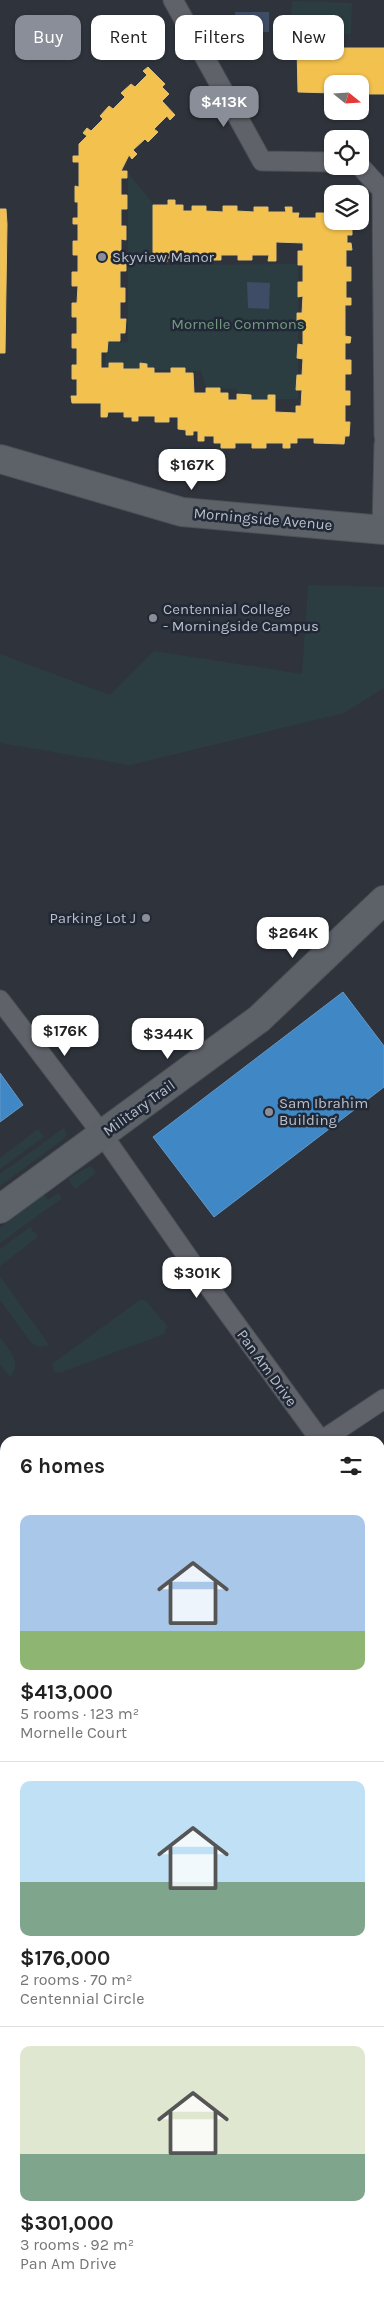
<!DOCTYPE html>
<html lang="en">
<head>
<meta charset="utf-8">
<style>
	:root { --surface:#fff; --page:#f2f2f2; --text:#222; --muted:#767676; --line:#e0e0e0; --accent:#898e99 }
	body { margin:0; font-family:Karla,sans-serif; background:var(--page); color:var(--text); height:100vh; display:flex; flex-direction:column; font-size:19px; white-space:nowrap }
	* { box-sizing:border-box; margin:0 }
	p { font-size:16px; color:var(--muted) }
	.icon { flex:none; width:28px; height:28px; fill:none; stroke:currentColor; stroke-width:2; stroke-linecap:round; stroke-linejoin:round }
	.map { position:relative; flex:1; overflow:hidden }
	.details { position:absolute; left:0px; top:1436px; width:385px; height:866px; display:flex; flex-direction:column; background:var(--surface); border-radius:15px 15px 0 0; box-shadow:0 1px 4px #0004 }
	.details>* { flex:none }
	.top-card { position:absolute; left:15px; top:15px; width:355px; height:45px; display:flex; gap:10px }
	.needle { width:32px; rotate:108deg }
	.tools { position:absolute; left:324px; top:75px; display:grid; gap:10px }
	.tools a { display:grid; place-items:center; width:45px; height:45px; border-radius:10px; background:var(--surface); box-shadow:0 1px 4px #0004; font-size:25px }
	.price { position:absolute; translate:-50% -42px; padding:0 11px; border-radius:10px; background:#fff; color:#222; font-size:16px; line-height:32px; filter:drop-shadow(0 1px 2px #0008) }
	.price::after { content:''; position:absolute; left:50%; top:30px; width:15px; height:11px; margin-left:-8px; background:inherit; clip-path:polygon(0 0,100% 0,50% 100%) }
	.price.selected { background:var(--accent); color:#fff }
	ul { padding:0; list-style:none }
	li { display:grid; align-content:center; gap:10px; height:265px; padding:0 20px }
	li+li { border-top:1px solid var(--line) }
	li span { display:grid; place-items:center; height:155px; border-radius:10px; color:#555 }
	li>.icon { margin-inline-start:auto }
	span .icon { width:90px; height:90px; fill:#fffc; stroke-width:1 }
	li b { font-size:21px }
	h2 { display:flex; justify-content:space-between; align-items:center; height:60px; padding:0 20px; font-size:21px }
	.pill { padding:0 18px; border-radius:10px; background:var(--surface); box-shadow:0 1px 4px #0004; font-size:18px; line-height:45px }
	.pill.selected { background:var(--accent); color:#fff }
	.map>svg:first-child { display:block }
	.green { fill:#2c3d42 }
	.water { fill:#3f4c65 }
	.homes { fill:#f2c14e; stroke:#e1c074 }
	.schools { fill:#3f88c5; stroke:#6498c7 }
	.lines { fill:none; stroke-linecap:round; stroke-linejoin:round }
	.street-casing { stroke:#4b4e54; stroke-width:21 }
	.secondary-casing { stroke:#4c5058; stroke-width:30 }
	.street { stroke:#5f6269; stroke-width:19 }
	.secondary { stroke:#5d6168; stroke-width:28 }
	.poi-dot { fill:#898e99; stroke:#222936; stroke-width:2 }
	.labels { text-anchor:middle; stroke-width:5; stroke-linejoin:round; paint-order:stroke }
	.poi-label { font-size:15px; fill:#babfcb; stroke:#222936; text-anchor:start }
	.park-label { font-size:15px; fill:#749a80; stroke:#222936 }
	.street-label { font-size:15px; fill:#babfcb; stroke:#222936 }
</style>
</head>
<body>
<div class="map">
<svg width="384" height="2302" viewBox="0 0 384 2302">
	<rect width="100%" height="100%" fill="#2f333b"/>
	<g class="green">
		<path d="M292 1 352 3 351 34 290 32Z"/>
		<path d="M128 173 156 207V265L298 264V399H247L235 389 206 388 201 371 105 368 106 343 128 342Z"/>
		<path d="M308 585 384 587V688L344 713 130 765 0 743V654L110 695 154 651 302 674Z"/>
		<path d="M64 1128 67 1134 65 1138 0 1186V1174Z"/>
		<path d="M38 1129 44 1137 0 1169V1158Z"/>
		<path d="M92 1166 96 1173 75 1189 68 1179 86 1168Z"/>
		<path d="M58 1193 62 1198 0 1243V1228L44 1195 48 1200Z"/>
		<path d="M30 1227 38 1237 0 1266V1249Z"/>
		<path d="M0 1276 49 1345C41 1348 36 1347 30 1341L0 1300Z"/>
		<path d="M141 1299 146 1301 167 1326 164 1334 62 1372H54L52 1364 59 1359Z"/>
		<path d="M0 1337C9 1350 23 1363 10 1377L0 1364Z"/>
		<path d="M384 1452V2145H380V1453Z"/>
		<rect x="0" y="1573" width="5" height="322"/>
		<path d="M0 1966H5V2298H82V2302H0Z"/>
	</g>
	<g class="water">
		<rect x="235" y="12" width="34" height="20"/>
		<path d="M247 282 270 283 269 309 248 308Z"/>
	</g>
	<g class="homes">
		<path d="M297 48H384V94H360V84H332V93L298 92Z"/>
		<path d="M148 67 165 84 162 87 169 94 162 101 175 115 170 120 167 116 154 129 158 132 148 142 145 139 133 150 137 154 132 159 129 155 121 171H127V178H121V195H127V209H121V226H126V240L121 239V257H126V271H120V288H125V302H120V319H126L125 333H120V341H108L107 352H101V368H109V363H123V369H140V363L147 364V368H154V373H171V368H185V373H193L194 393H206V388H220V393H228V400H237V394L251 395V400H268V395H275V412L296 413V406H301L302 390H296L297 375H302L303 359 297 358 298 344 303 345V327H297V313H302L303 296 298 297V282H303V265H298V251H303V243L276 242V261H268L269 255H252V260H238V255H221V260H207V255H182V258H167V262H153V205H168V200H175V205H183V211H192V206H206V211L223 212V206H237V211L254 212V207H268V212H286L285 207H292V213H299L298 218H316V213H332V221H352V235H347V243H351L352 250H346V267H351V281H346V298H351V305H345V336L351 337 350 343H345V360H351V374H345V391H350V405H345V422H350L349 436H345L344 444 314 443V438H297V443H290V448H283V443H266V448H252V443H235V448H221V443H214V436H204V441H198V431H193V435H186V430L178 429V417H169V422H155V416H138V421H132V417H124V412H108L107 417H101V403H72L71 396H77V379H72V365H77V348H72V334H77V317H72V303H77L78 286H72V272H78V255H73V241H78V224H73V218H78V202H75V186L79 187V162H73V156H79V144L87 136 83 133 87 128 91 131 103 119 100 116 109 106 113 109 125 97 121 93 131 84 135 87 147 75 143 71Z"/>
		<path d="M0 209H6L7 224 5 353H0Z"/>
	</g>
	<g class="schools">
		<path d="M343 992 384 1046V1087L214 1217 153 1137Z"/>
		<path d="M0 1073 23 1105 0 1122Z"/>
	</g>
	<g class="lines">
		<g class="street-casing">
			<g id="street">
				<path d="M173 0 262 161 332 162"/>
				<path d="M360 166 382 190 384 436"/>
				<path d="M382 530 384 444"/>
				<path d="M0 1000 102 1134 201 1276 321 1441 384 1399"/>
			</g>
		</g>
		<g class="secondary-casing">
			<g id="secondary">
				<path d="M0 459 182 512 384 530"/>
				<path d="M0 1209 259 1019 384 900"/>
			</g>
		</g>
		<use href="#street" class="street"/>
		<use href="#secondary" class="secondary"/>
	</g>
	<g class="poi-dot">
		<circle cx="102" cy="257" r="5"/>
		<circle cx="153" cy="618" r="5"/>
		<circle cx="146" cy="918" r="5"/>
		<circle cx="269" cy="1112" r="5"/>
	</g>
	<g class="labels">
		<g class="poi-label">
			<text x="112" y="262">Skyview Manor</text>
			<text x="163" y="614">Centennial College<tspan x="163" dy="17">- Morningside Campus</tspan></text>
			<text x="136" y="923" text-anchor="end">Parking Lot J</text>
			<text x="279" y="1108">Sam Ibrahim<tspan x="279" dy="17">Building</tspan></text>
		</g>
		<g class="park-label">
			<text x="238" y="329">Mornelle Commons</text>
		</g>
		<g class="street-label">
			<text transform="translate(263 519) rotate(5)" y="5">Morningside Avenue</text>
			<text transform="translate(139 1108) rotate(-36)" y="5">Military Trail</text>
			<text transform="translate(267 1368) rotate(54)" y="5">Pan Am Drive</text>
		</g>
	</g>
</svg>
<div class="tools">
<a><svg class="needle" viewBox="-14 -14 28 28"><path d="M0-13l5 13h-10z" fill="#e53935"/><path d="M0 13l5-13h-10z" fill="#767676"/></svg></a>
<a><svg class="icon" aria-label="locate" viewBox="0 0 24 24"><circle cx="12" cy="12" r="6"/><path d="M12 2v4M12 18v4M2 12h4M18 12h4"/></svg></a>
<a><svg class="icon" aria-label="layers" viewBox="0 0 24 24"><path d="M12 4l9 5-9 5-9-5zM3 14l9 5 9-5"/></svg></a>
</div>
<b class="price selected" style="left:224px;top:128px">$413K</b>
<b class="price" style="left:192px;top:491px">$167K</b>
<b class="price" style="left:293px;top:959px">$264K</b>
<b class="price" style="left:65px;top:1057px">$176K</b>
<b class="price" style="left:168px;top:1060px">$344K</b>
<b class="price" style="left:197px;top:1299px">$301K</b>
<div class="top-card">
<a class="pill selected">Buy</a>
<a class="pill">Rent</a>
<a class="pill">Filters</a>
<a class="pill">New</a>
</div>
<section class="details">
<h2>6 homes<svg class="icon" aria-label="filters" viewBox="0 0 24 24"><path d="M4 7h16M4 17h16"/><circle cx="9" cy="7" r="2"/><circle cx="15" cy="17" r="2"/></svg></h2>
<ul>
<li><span style="background:linear-gradient(#a9c7e8 75%,#8fb573 0)"><svg class="icon" aria-label="home" viewBox="0 0 24 24"><path d="M3 11l9-7 9 7M6 9v11h12V9"/></svg></span><div><b>$413,000</b><p>5 rooms · 123 m²</p><p>Mornelle Court</p></div></li>
<li><span style="background:linear-gradient(#bfe0f5 65%,#7fa58c 0)"><svg class="icon" aria-label="home" viewBox="0 0 24 24"><path d="M3 11l9-7 9 7M6 9v11h12V9"/></svg></span><div><b>$176,000</b><p>2 rooms · 70 m²</p><p>Centennial Circle</p></div></li>
<li><span style="background:linear-gradient(#dfe7d0 70%,#7fa58c 0)"><svg class="icon" aria-label="home" viewBox="0 0 24 24"><path d="M3 11l9-7 9 7M6 9v11h12V9"/></svg></span><div><b>$301,000</b><p>3 rooms · 92 m²</p><p>Pan Am Drive</p></div></li>
</ul>
</section>
</div>
</body>
</html>
